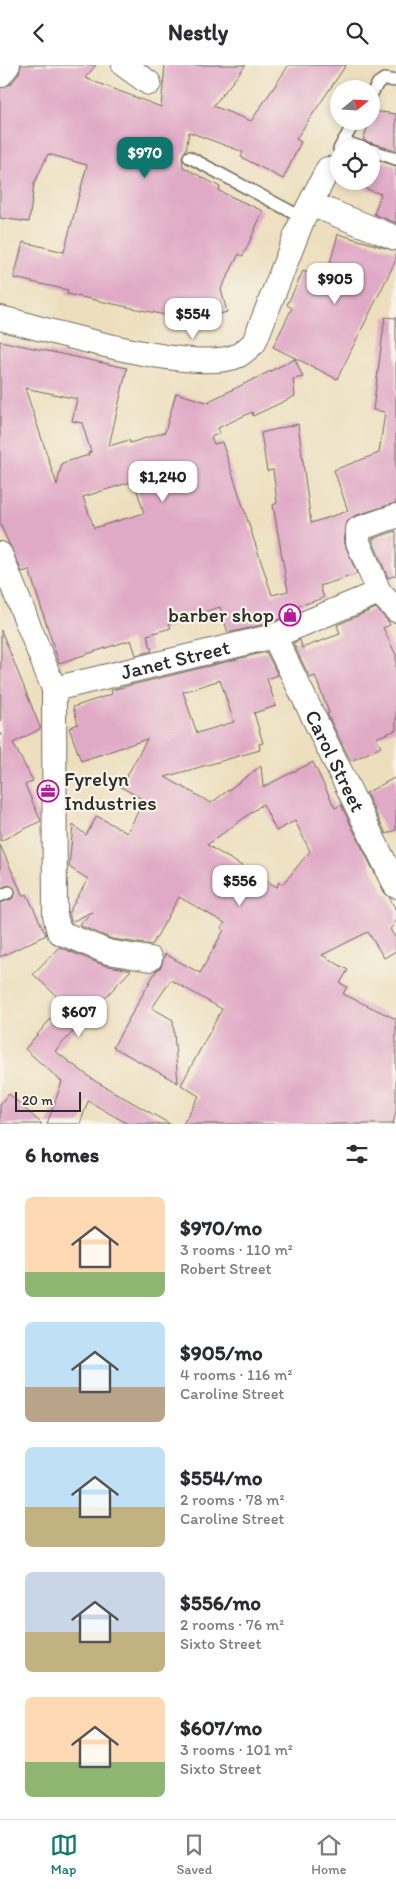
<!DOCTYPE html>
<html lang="en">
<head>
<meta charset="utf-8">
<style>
	:root { --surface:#fff; --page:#f2f2f3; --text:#2b2b33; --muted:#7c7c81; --line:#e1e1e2; --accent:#0f766e }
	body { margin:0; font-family:Itim,sans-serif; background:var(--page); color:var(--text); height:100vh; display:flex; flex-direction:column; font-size:19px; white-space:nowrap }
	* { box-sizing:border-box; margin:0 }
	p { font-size:16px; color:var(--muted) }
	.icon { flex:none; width:28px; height:28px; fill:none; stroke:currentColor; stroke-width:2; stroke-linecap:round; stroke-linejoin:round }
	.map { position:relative; height:1059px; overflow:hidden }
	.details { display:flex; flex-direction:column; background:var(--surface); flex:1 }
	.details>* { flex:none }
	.needle { width:32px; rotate:72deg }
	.controls { position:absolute; left:330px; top:15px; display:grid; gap:10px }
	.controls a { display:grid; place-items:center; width:50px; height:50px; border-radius:50%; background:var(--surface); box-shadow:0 2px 8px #0003; font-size:25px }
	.scale { position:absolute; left:15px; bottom:12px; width:66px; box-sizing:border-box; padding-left:5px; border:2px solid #2b2b2b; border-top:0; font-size:14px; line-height:18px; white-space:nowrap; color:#2b2b2b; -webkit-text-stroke:4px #f7f3e8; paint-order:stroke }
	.price { position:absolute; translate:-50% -42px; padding:0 11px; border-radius:10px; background:#fff; color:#222; font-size:16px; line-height:32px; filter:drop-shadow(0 1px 2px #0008) }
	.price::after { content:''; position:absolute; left:50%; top:30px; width:15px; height:11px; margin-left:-8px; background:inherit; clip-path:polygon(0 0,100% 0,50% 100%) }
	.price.active { background:var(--accent); color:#fff }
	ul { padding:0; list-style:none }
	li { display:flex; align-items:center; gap:15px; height:125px; padding:0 25px }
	li span { display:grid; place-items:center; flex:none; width:140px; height:100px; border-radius:8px; color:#555 }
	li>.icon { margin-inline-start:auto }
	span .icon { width:60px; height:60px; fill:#fffc; stroke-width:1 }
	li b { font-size:21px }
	h2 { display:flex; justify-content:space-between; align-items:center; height:60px; padding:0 25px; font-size:21px }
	header { display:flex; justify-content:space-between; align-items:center; height:65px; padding:0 25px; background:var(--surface); font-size:22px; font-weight:800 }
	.tab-bar { display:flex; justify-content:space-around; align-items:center; height:70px; border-top:1px solid var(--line); background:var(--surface); font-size:14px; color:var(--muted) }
	.tab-bar a { display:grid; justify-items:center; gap:2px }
	.tab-bar .active { color:var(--accent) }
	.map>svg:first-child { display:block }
	.building { fill:#e0a9c6; fill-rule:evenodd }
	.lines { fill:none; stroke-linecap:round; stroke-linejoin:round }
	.service-casing { stroke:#6f6a5e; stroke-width:14 }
	.minor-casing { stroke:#6f6a5e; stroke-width:26 }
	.service { stroke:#fff; stroke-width:11 }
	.minor { stroke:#fff; stroke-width:24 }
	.labels { text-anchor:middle; stroke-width:4.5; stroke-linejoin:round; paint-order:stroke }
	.poi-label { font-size:21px; fill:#2b2b2b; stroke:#f7f3e8; text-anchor:end }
	.street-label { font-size:21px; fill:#2b2b2b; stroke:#f7f3e8 }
</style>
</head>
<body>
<header><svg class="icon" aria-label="back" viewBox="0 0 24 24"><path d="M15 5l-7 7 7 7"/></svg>Nestly<svg class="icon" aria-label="search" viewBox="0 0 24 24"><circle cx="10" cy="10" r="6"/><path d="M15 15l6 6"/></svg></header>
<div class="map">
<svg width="396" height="1059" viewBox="0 0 396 1059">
	<rect width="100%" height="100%" fill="#f7f3e8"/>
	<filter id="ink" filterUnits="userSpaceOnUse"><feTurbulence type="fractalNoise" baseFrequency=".02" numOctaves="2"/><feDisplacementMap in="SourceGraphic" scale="10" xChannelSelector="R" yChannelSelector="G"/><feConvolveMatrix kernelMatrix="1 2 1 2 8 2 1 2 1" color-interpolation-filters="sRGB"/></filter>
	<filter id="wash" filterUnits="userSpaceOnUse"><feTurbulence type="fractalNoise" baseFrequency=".0096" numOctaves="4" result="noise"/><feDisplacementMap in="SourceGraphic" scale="20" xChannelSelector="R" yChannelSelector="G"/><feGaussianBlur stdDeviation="1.12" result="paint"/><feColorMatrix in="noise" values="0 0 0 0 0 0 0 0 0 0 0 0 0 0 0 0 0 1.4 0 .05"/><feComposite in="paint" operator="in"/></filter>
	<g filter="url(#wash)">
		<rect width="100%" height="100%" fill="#eddfbe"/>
		<g id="blocks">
			<g class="building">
				<path d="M21 0H96L85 13 161 42 165 0H246L213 41 251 56 289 0H346L296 74 301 77 283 114 241 92 243 87 189 67 186 85 182 92 183 102 220 122 219 126 263 146 243 191 239 189 221 224 227 247 201 254V250L169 262 165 250 67 229 68 225 14 213 23 177 64 187 87 100 48 89 34 119 29 157 0 153V23L11 19 19 8Z"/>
				<path d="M373 46 396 49V86L363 75Z"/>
				<path d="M371 93 396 101V158L374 149 381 129 349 118 350 116H371Z"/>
				<path d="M338 169 396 186V195L337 314 273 282 292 243 287 240 303 206 325 216Z"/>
				<path d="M385 252 396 253V438L354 451 347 457 344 477 357 509 320 521 324 533 292 543 293 548 270 558 228 568 220 542 169 558 171 563 147 570 152 586 136 590 131 575 59 598 29 505 22 507 0 459V276L127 303 109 381 129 375 130 378 165 367 176 328 210 338 209 336 295 294 303 312 293 314 295 331 253 351 252 347 218 363 220 368 211 372 214 379 222 377 272 530 288 526 273 440 277 438 273 405 267 406 261 368 298 359 311 458 348 446 334 405 379 388 385 347 373 345ZM25 323 77 334 72 356 82 358 91 387 88 388 89 390 62 398 57 420ZM134 416 144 448 94 463 83 432Z"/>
				<path d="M396 466V510L388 513 372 474Z"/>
				<path d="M376 543 388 556 390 560 383 563 396 590V665L376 673 381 682 351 696 327 649 329 648 315 611 310 613 293 578 300 575 302 583 340 569 337 560Z"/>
				<path d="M1 565 40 662V664L13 678 33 716 25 720 41 756 0 776Z"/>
				<path d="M266 587 278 610 267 614 276 641 254 648 263 678 259 679 260 685 165 712 211 738 261 701 263 722 313 697 335 743 341 740 384 827 390 833 396 846V857L390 864 396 874V886L384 893 368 867 322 890 348 905 340 918 347 922 343 929 396 954V1046L393 1059H183L199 1031 181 1020 222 944 171 915 152 943 173 955 178 1018 113 982 156 906 161 902 165 889 200 908 224 865 221 863 225 858 179 832 152 880 112 874 79 860 92 847 71 857 69 847 88 814 69 802 73 760 86 770 97 751 127 768 144 735 121 722 147 674 81 696 69 663 78 659 73 642 112 629 111 625 123 622ZM220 615 234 657 197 668 183 627ZM263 739 276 766 295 756 310 786 283 819 279 817 277 822 207 780Z"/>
				<path d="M396 712V765L386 769 366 728Z"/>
				<path d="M0 780 23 831 27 829 46 870 0 892V838L12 834 16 827 10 820 0 823Z"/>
				<path d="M59 882 103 900 131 905 55 986 95 1016 170 1059H128L88 1036 80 1059H47L62 1017 25 984 64 938 33 909Z"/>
				<path d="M9 1029 42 1059H0V1039Z"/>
			</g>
		</g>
	</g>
	<g filter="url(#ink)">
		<use href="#blocks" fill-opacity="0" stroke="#6f6a5e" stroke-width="1"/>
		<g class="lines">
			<g class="service-casing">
				<g id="service">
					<path d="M371 30 378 18 384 14 396 16"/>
					<path d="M343 76 366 84"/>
					<path d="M339 84 355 56"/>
					<path d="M371 85 396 94"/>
					<path d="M189 92 303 153"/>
					<path d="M0 831 9 827"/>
				</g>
			</g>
			<g class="minor-casing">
				<g id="minor">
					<path d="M124 0 149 18"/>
					<path d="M0 10 8 0"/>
					<path d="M311 139 396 173"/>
					<path d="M0 253C49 265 197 311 239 290 244 287 249 282 254 278L303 153 328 104"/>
					<path d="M396 451 358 464V477L379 527 396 545"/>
					<path d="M0 489 54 624 55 850 59 867 108 887 150 894"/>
					<path id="s1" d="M274 571 396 821"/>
					<path id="s2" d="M54 624 274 571 379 527"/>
				</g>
			</g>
			<use href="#service" class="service"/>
			<use href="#minor" class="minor"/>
		</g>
	</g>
	<defs>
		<g id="shop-ring" transform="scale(1.125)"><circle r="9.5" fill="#f7f3e8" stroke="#b5179e" stroke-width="1.5"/><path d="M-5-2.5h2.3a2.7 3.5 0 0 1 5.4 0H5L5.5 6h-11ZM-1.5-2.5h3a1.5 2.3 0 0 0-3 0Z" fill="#b5179e"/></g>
		<g id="office-ring" transform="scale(1.125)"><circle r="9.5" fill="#f7f3e8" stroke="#b5179e" stroke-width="1.5"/><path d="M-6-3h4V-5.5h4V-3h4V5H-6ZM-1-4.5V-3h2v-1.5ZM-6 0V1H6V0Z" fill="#b5179e"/></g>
	</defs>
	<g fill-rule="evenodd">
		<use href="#shop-ring" x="290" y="550"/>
		<use href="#office-ring" x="48" y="726"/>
	</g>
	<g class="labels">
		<g class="poi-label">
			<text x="274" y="557">barber shop</text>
			<text x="64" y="721" text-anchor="start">Fyrelyn<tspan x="64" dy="24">Industries</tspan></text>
		</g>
		<g class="street-label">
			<text dy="7" stroke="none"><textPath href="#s2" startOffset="125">Janet Street</textPath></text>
			<text dy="7" stroke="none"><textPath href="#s1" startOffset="139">Carol Street</textPath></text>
		</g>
	</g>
</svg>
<div class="controls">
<a><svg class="needle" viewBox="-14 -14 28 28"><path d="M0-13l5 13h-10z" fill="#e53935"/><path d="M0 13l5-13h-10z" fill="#7c7c81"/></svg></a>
<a><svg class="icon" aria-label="locate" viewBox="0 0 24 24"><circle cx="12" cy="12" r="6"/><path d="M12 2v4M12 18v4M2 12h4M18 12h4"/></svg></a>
</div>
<div class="scale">20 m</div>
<b class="price active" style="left:145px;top:114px">$970</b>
<b class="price" style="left:335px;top:240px">$905</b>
<b class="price" style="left:193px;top:275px">$554</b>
<b class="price" style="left:163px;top:438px">$1,240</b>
<b class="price" style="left:240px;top:842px">$556</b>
<b class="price" style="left:79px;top:973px">$607</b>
</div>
<section class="details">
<h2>6 homes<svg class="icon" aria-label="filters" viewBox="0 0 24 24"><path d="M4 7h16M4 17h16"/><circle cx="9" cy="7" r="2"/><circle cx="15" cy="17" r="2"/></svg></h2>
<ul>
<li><span style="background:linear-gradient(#ffd9b3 75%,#8fb573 0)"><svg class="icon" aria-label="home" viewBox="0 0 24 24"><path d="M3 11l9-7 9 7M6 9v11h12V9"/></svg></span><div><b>$970/mo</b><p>3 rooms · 110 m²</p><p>Robert Street</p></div></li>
<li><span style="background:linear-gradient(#bfe0f5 65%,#b9a48a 0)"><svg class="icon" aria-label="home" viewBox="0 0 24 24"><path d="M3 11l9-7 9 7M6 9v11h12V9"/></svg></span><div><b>$905/mo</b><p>4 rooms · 116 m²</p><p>Caroline Street</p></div></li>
<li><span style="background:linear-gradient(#bfe0f5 60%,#c2b280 0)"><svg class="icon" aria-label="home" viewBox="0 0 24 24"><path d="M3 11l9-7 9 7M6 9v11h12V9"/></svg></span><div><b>$554/mo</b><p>2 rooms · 78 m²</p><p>Caroline Street</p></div></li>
<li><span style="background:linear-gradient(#c9d6e8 60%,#c2b280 0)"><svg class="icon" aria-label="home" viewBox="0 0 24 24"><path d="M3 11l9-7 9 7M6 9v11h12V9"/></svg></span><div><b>$556/mo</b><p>2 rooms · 76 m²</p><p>Sixto Street</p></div></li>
<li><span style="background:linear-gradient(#ffd9b3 65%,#8fb573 0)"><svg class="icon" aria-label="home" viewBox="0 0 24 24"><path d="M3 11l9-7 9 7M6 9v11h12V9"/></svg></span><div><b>$607/mo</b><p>3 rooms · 101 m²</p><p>Sixto Street</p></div></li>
</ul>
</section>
<nav class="tab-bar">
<a class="active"><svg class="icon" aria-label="map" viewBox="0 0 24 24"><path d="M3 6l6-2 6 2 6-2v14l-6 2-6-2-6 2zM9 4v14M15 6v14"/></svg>Map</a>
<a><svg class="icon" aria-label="saved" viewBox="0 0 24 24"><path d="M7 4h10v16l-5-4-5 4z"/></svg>Saved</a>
<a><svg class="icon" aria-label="home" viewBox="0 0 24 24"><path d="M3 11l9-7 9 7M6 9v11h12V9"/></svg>Home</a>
</nav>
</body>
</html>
